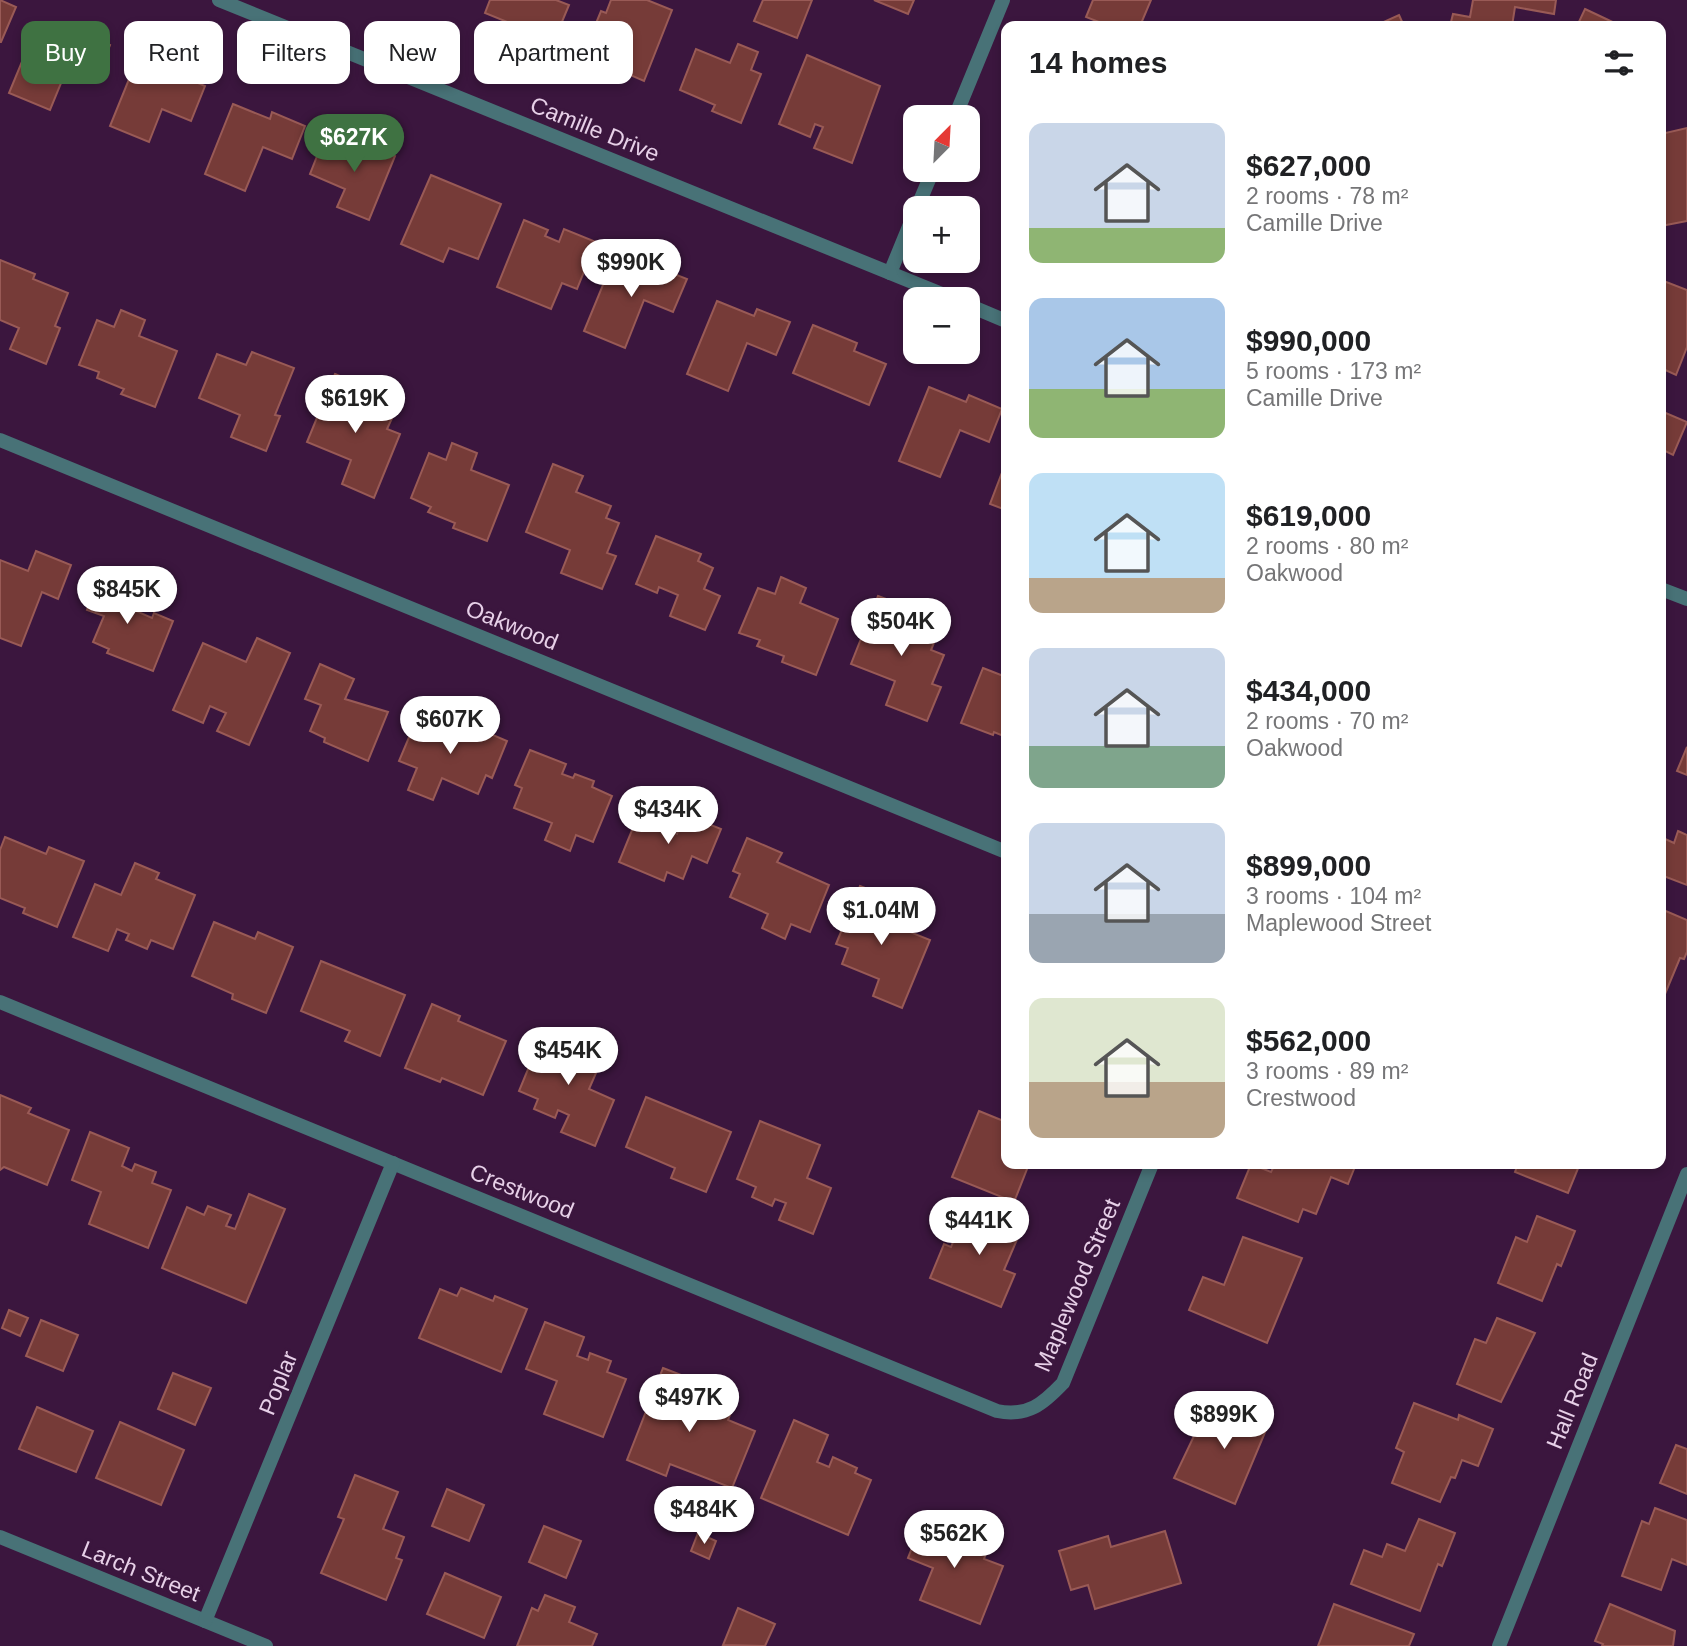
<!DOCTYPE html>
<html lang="en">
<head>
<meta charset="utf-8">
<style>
	:root { --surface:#fff; --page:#f2f2f2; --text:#202124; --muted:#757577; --accent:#3f7242 }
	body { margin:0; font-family:Helvetica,sans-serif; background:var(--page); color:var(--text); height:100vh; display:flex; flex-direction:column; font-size:26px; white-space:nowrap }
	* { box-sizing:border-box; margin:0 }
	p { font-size:23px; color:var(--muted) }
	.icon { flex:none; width:38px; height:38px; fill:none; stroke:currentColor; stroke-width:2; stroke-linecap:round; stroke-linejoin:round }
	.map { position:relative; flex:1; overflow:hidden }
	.details { position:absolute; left:1001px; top:21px; width:665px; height:1148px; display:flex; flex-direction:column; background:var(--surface); border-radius:14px; box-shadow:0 4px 10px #0003 }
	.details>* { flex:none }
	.top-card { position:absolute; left:21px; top:21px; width:665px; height:63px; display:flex; gap:14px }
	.needle { width:46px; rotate:24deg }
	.controls { position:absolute; left:903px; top:105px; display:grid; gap:14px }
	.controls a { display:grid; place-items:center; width:77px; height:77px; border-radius:14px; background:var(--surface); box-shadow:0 4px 10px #0003; font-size:35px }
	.price { position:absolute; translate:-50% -60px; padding:0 16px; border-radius:24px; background:#fff; color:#222; font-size:23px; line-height:46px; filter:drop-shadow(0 2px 4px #0008) }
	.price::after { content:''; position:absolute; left:50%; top:42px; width:21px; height:16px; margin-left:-10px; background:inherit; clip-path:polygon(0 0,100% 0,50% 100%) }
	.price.selected { background:var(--accent); color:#fff }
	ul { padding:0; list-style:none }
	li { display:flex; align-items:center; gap:21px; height:175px; padding:0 28px }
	li span { display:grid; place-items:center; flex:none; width:196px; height:140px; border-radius:14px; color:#555 }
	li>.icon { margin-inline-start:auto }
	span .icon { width:84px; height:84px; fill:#fffc; stroke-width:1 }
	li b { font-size:30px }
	h2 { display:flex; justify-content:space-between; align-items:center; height:84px; padding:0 28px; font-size:30px }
	.chip { padding:0 24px; border-radius:14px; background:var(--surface); box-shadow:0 4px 10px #0003; font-size:24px; line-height:63px }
	.chip.selected { background:var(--accent); color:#fff }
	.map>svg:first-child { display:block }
	.building { fill:#763b38; stroke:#995a56; stroke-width:2 }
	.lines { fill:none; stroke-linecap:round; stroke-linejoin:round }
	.minor { stroke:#487277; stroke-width:14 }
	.labels { text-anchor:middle; stroke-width:6; stroke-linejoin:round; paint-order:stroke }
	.street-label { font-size:23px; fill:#e7d0e8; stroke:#3b163e }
</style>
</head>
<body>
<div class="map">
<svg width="1687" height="1646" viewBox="0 0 1687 1646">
	<rect width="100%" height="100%" fill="#3b163e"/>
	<g class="building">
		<path d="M0 0 16 7 1 42H0Z"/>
		<path d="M490 0H556L569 5 554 41 485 13Z"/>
		<path d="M611 0H647L672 10 644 81 614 68 616 63 585 50 601 11 606 13Z"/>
		<path d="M763 0H812L797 38 754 21Z"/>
		<path d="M874 0H914L908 14Z"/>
		<path d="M1093 0H1151L1140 26H1109L1086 17Z"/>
		<path d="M1473 0H1556L1554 14 1515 7 1512 26H1450L1453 14 1470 17Z"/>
		<path d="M1585 9 1621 26H1577Z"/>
		<path d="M1399 15 1404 26H1375Z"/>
		<path d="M38 23 75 38 77 31 110 45 97 78 68 66 50 110 9 93Z"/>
		<path d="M738 44 758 52 751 70 761 74 741 123 712 111 715 105 680 90 696 49 730 63Z"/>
		<path d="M807 55 880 86 852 163 814 148 823 127 815 124 810 137 779 124Z"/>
		<path d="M138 57 205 86 191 121 162 109 149 142 110 126Z"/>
		<path d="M233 104 270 119 272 112 305 126 292 159 263 147 245 191 205 174Z"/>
		<path d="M1687 128V221L1661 226V134Z"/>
		<path d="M325 136 362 151 365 144 395 156 369 220 337 207 345 189 310 174Z"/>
		<path d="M431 175 501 204 478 259 449 248 443 262 401 244Z"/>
		<path d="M524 220 548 230 545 236 559 242 564 229 596 242 577 289 562 283 551 309 497 287Z"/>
		<path d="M614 258 651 273 654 266 687 279 673 312 644 300 625 348 584 331Z"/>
		<path d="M0 260 35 274 33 279 68 293 55 326 60 328 46 364 10 349 19 328 0 320Z"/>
		<path d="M1661 280 1687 290V347L1676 375 1661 368Z"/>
		<path d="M717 301 754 316 757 309 790 322 776 355 747 343 728 391 687 374Z"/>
		<path d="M121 310 145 320 139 336 177 351 155 407 121 394 124 389 97 378 99 372 79 365 97 320 114 327Z"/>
		<path d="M813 325 857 343 854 351 886 364 869 405 793 373Z"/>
		<path d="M252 352 294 368 275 415 280 416 266 451 231 437 240 415 199 398 217 354 246 365Z"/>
		<path d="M335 374 364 386 357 402 393 416 387 429 400 434 374 498 342 484 351 460 307 442Z"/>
		<path d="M929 387 966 402 969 395 1002 409 989 442 960 430 940 477 899 461Z"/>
		<path d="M1661 411 1687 422 1673 455 1661 449Z"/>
		<path d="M452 443 477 453 471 470 509 485 487 541 453 528 455 523 428 512 431 507 411 498 429 453 446 460Z"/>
		<path d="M1006 462V510L990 504Z"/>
		<path d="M553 464 583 476 576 492 611 506 606 518 619 523 607 553 616 556 602 589 561 573 570 550 526 532Z"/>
		<path d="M656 536 701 554 698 561 713 568 704 589 720 596 705 630 670 616 678 595 659 587 657 593 636 584Z"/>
		<path d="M36 551 71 565 58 599 42 592 21 646 0 638V560L28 571Z"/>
		<path d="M100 576 136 590 129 608 152 618 154 613 173 621 153 671 107 653 109 649 93 642 104 616 87 610Z"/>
		<path d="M781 577 806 588 800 603 838 619 816 675 782 662 784 656 757 646 760 640 739 633 758 588 775 594Z"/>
		<path d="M878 596 908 607 903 619 938 633 931 650 944 655 932 684 941 687 927 721 886 705 895 681 851 664Z"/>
		<path d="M257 638 290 653 249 745 217 731 226 713 210 706 203 723 173 710 203 643 246 662Z"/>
		<path d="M320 664 354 679 345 699 388 712 368 761 324 742 325 738 310 731 321 705 305 699Z"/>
		<path d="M983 668 1006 677V737L994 732 993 735 961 723Z"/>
		<path d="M418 716 438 724 440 718 470 730 472 726 507 741 492 778 486 775 478 794 442 778 433 800 408 790 417 768 399 761Z"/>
		<path d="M1687 747V775L1677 771Z"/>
		<path d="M530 750 566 764 562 774 573 778 575 774 594 781 592 787 612 796 593 842 576 835 570 851 545 840 552 823 514 808 522 788 515 785Z"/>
		<path d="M639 813 661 822 660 827 677 834 684 814 721 829 707 863 692 856 683 879 667 872 664 881 619 862Z"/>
		<path d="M1678 831 1687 835V885L1661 875V837L1674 843Z"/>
		<path d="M5 837 46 854 49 847 84 861 57 927 23 913 25 908 0 898V850Z"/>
		<path d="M747 838 782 853 777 862 829 885 810 932 791 924 785 939 762 928 768 914 730 897 740 874 733 871Z"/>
		<path d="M135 863 159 873 156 879 195 895 173 949 151 940 147 949 126 940 129 934 117 929 108 951 73 937 95 884 121 895Z"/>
		<path d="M860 886 893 899 885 922 930 940 902 1008 873 996 879 979 842 964 848 948 836 944Z"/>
		<path d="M1661 909 1687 920V952L1684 959 1680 958 1665 994 1661 993Z"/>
		<path d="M214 922 255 939 258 932 293 947 266 1013 232 999 233 994 192 976Z"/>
		<path d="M321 961 405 995 380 1056 345 1041 350 1031 301 1011Z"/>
		<path d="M432 1004 460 1016 458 1021 506 1041 483 1095 442 1078 440 1082 405 1068Z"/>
		<path d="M543 1033 603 1057 589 1089 614 1100 595 1146 561 1132 569 1115 558 1110 555 1118 534 1109 538 1099 519 1091Z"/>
		<path d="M0 1095 31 1108 28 1113 69 1130 47 1185 4 1167 0 1170Z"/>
		<path d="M646 1097 731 1132 706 1192 671 1178 675 1168 626 1147Z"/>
		<path d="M979 1111 1006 1122V1164H1029L1014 1202 952 1177Z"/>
		<path d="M760 1121 820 1145 807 1178 831 1188 813 1234 779 1220 786 1203 775 1199 772 1206 752 1197 756 1187 737 1179Z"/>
		<path d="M90 1132 129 1148 122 1166 132 1171 135 1164 156 1172 152 1183 171 1190 148 1248 89 1224 101 1192 72 1180Z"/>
		<path d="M1251 1164 1271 1172 1275 1164H1356L1348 1184 1331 1177 1316 1214 1303 1209 1298 1222 1237 1198Z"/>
		<path d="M1518 1164H1574L1579 1166 1568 1193 1515 1172Z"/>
		<path d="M249 1194 285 1209 246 1303 162 1268 187 1207 204 1215 208 1206 231 1215 226 1226 235 1229Z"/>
		<path d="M969 1205 1022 1228 1004 1270 1015 1274 1001 1307 930 1278 944 1244 951 1247Z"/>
		<path d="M1537 1216 1575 1231 1561 1266 1557 1264 1542 1301 1498 1283 1516 1237 1527 1242Z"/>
		<path d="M1243 1237 1302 1258 1267 1343 1189 1310 1203 1277 1224 1285Z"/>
		<path d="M461 1288 493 1301 495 1296 527 1309 501 1372 419 1338 440 1289 457 1296Z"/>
		<path d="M9 1310 28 1318 20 1336 2 1328Z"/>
		<path d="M1497 1318 1535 1333 1501 1402 1457 1384 1475 1339 1486 1343Z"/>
		<path d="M41 1320 78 1335 63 1371 26 1356Z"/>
		<path d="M545 1322 584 1337 577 1356 588 1360 590 1353 611 1361 607 1372 626 1379 603 1437 544 1414 557 1381 526 1369Z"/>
		<path d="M663 1368 702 1383 692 1408 706 1413 711 1402 732 1410 728 1420 755 1431 732 1488 670 1464 666 1476 627 1460Z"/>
		<path d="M173 1373 211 1388 195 1425 158 1409Z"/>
		<path d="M1221 1398 1271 1418 1235 1504 1174 1478 1203 1417 1212 1420Z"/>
		<path d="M1414 1403 1458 1420 1459 1415 1493 1429 1478 1466 1462 1460 1455 1478 1451 1477 1440 1502 1392 1483 1404 1452 1396 1448Z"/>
		<path d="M37 1407 93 1431 76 1472 19 1449Z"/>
		<path d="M794 1420 828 1435 817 1462 829 1467 833 1457 857 1468 855 1473 871 1480 848 1535 761 1498Z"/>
		<path d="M120 1422 184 1450 161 1505 96 1478Z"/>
		<path d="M1676 1445 1687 1449V1494L1660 1483Z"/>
		<path d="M355 1475 398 1492 383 1529 404 1537 396 1558 402 1560 386 1600 321 1573 344 1519 338 1517Z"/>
		<path d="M447 1489 484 1505 469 1541 432 1526Z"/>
		<path d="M1655 1508 1687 1520V1565L1672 1559 1661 1590 1622 1576 1642 1521 1649 1524Z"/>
		<path d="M926 1512 960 1526 954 1542 964 1547 967 1540 988 1548 984 1559 1003 1566 980 1624 920 1600 933 1568 908 1558Z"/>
		<path d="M1419 1519 1455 1533 1442 1566 1438 1564 1420 1611 1351 1584 1364 1550 1382 1557 1387 1544 1405 1551Z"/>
		<path d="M544 1526 581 1541 566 1578 529 1562Z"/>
		<path d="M1165 1531 1181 1583 1095 1609 1088 1585 1071 1590 1059 1551 1108 1536 1111 1547Z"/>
		<path d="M698 1533 716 1541 709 1559 691 1551Z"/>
		<path d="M445 1573 501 1597 484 1638 427 1614Z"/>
		<path d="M545 1595 575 1607 569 1622 597 1634 592 1646H517L532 1608 538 1611Z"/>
		<path d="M1334 1604 1414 1634 1409 1646H1318Z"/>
		<path d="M1610 1604 1675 1631 1673 1646H1602L1603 1644 1595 1641Z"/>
		<path d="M738 1608 775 1624 765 1646 723 1645Z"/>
	</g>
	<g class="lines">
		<g class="minor">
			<path d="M219 0 954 299"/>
			<path d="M955 117 1003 0"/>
			<path d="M917 208 933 170"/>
			<path d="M890 273 915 212"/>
			<path d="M968 305 1006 321"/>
			<path d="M0 440 1006 852"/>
			<path d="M1661 589 1687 599"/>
			<path d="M0 1002 997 1411C1028 1417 1043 1404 1063 1383L1152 1164"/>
			<path d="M0 1537 266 1646"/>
			<path d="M205 1621 393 1163"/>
			<path d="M1499 1646 1687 1174"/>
		</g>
	</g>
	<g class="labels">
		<g class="street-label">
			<text transform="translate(595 129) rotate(22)" y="8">Camille Drive</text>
			<text transform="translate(512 625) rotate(22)" y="8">Oakwood</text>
			<text transform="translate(522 1191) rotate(22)" y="8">Crestwood</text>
			<text transform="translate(1077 1285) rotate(-67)" y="8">Maplewood Street</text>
			<text transform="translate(278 1383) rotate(-68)" y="8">Poplar</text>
			<text transform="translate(1572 1401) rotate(-68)" y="8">Hall Road</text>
			<text transform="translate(141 1571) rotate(22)" y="8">Larch Street</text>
		</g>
	</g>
</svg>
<div class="controls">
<a><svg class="needle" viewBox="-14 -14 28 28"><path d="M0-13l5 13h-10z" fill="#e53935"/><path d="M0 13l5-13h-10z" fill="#757577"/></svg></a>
<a>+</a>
<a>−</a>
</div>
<b class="price selected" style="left:354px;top:174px">$627K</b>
<b class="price" style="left:631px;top:299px">$990K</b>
<b class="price" style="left:355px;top:435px">$619K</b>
<b class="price" style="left:127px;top:626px">$845K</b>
<b class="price" style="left:901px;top:658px">$504K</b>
<b class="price" style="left:450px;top:756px">$607K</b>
<b class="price" style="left:668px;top:846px">$434K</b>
<b class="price" style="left:881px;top:947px">$1.04M</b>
<b class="price" style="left:568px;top:1087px">$454K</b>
<b class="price" style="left:979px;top:1257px">$441K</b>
<b class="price" style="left:689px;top:1434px">$497K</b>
<b class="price" style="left:1224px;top:1451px">$899K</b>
<b class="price" style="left:704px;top:1546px">$484K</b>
<b class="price" style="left:954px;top:1570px">$562K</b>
<div class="top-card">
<a class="chip selected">Buy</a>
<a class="chip">Rent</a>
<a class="chip">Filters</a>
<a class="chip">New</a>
<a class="chip">Apartment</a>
</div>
<section class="details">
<h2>14 homes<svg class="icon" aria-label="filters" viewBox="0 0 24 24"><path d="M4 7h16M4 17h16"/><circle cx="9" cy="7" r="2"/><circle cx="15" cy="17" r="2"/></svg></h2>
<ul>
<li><span style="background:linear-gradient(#c9d6e8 75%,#8fb573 0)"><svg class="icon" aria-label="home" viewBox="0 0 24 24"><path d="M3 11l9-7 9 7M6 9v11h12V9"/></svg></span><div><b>$627,000</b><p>2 rooms · 78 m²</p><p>Camille Drive</p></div></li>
<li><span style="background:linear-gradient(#a9c7e8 65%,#8fb573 0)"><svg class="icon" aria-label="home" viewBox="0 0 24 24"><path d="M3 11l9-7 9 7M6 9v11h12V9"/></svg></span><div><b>$990,000</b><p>5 rooms · 173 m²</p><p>Camille Drive</p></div></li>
<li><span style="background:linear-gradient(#bfe0f5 75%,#b9a48a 0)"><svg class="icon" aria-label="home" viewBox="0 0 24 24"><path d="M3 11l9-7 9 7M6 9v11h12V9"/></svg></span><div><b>$619,000</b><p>2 rooms · 80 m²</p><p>Oakwood</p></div></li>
<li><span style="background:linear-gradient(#c9d6e8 70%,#7fa58c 0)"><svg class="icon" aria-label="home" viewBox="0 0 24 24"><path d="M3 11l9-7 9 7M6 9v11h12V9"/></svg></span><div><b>$434,000</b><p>2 rooms · 70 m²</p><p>Oakwood</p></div></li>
<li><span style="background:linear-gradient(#c9d6e8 65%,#9aa5b1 0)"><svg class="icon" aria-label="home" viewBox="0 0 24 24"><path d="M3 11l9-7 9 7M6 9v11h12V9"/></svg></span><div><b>$899,000</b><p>3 rooms · 104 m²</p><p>Maplewood Street</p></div></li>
<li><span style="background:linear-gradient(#dfe7d0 60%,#b9a48a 0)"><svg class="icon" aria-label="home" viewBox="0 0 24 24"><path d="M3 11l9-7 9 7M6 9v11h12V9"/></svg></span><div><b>$562,000</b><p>3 rooms · 89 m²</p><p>Crestwood</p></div></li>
</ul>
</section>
</div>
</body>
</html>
